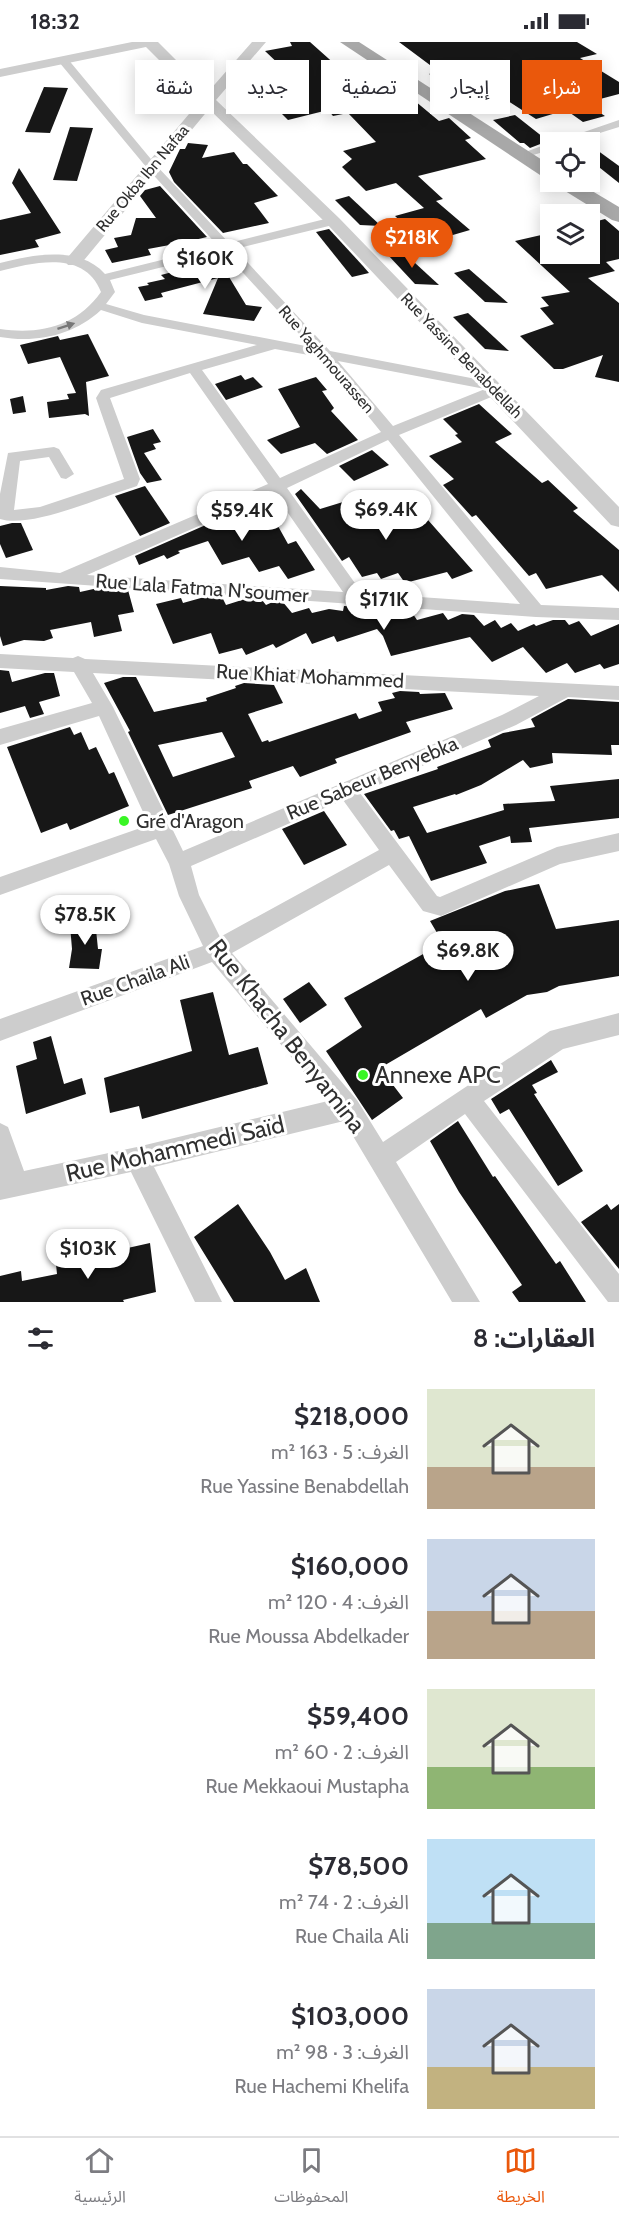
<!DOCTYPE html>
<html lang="ar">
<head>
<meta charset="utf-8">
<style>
	:root { --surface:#fff; --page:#f2f2f3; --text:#2b2b33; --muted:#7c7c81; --line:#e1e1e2; --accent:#ea580c }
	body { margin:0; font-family:Cabin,"Noto Sans Arabic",sans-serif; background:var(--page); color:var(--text); direction:rtl; height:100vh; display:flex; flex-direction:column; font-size:22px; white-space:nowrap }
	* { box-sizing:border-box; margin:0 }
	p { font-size:20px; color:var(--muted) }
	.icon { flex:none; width:33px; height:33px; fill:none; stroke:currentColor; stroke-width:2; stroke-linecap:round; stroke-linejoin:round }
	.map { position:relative; height:1260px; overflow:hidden; direction:ltr }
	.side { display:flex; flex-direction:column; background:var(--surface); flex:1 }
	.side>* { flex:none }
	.hud { position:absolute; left:18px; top:18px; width:584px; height:54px; direction:rtl; display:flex; gap:12px }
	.controls { position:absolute; left:540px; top:90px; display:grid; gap:12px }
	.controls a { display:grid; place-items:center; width:60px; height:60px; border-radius:0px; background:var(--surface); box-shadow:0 3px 15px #0003; font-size:30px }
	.price { position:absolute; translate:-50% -51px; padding:0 14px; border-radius:21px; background:#fff; color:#222; font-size:20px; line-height:39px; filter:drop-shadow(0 2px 3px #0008) }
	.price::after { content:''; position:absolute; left:50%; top:36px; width:18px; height:14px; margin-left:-9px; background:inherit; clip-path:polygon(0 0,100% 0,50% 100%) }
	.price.active { background:var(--accent); color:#fff }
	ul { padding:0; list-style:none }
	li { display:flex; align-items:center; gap:18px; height:150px; padding:0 24px }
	li span { display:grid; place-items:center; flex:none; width:168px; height:120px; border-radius:0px; color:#555 }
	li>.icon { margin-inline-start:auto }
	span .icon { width:72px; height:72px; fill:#fffc; stroke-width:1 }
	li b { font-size:26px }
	h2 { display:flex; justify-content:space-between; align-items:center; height:72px; padding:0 24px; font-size:26px }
	.chip { padding:0 21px; border-radius:0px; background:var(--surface); box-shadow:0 3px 15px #0003; font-size:21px; line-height:54px }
	.chip.active { background:var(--accent); color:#fff }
	.status { display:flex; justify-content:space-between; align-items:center; height:42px; padding:0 30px; background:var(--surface); direction:ltr }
	.status svg { height:16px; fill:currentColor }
	.tab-bar { display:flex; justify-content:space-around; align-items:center; height:84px; border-top:2px solid var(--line); background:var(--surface); font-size:16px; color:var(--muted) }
	.tab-bar a { display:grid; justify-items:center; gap:3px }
	.tab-bar .active { color:var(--accent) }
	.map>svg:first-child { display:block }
	.building { fill:#171717; fill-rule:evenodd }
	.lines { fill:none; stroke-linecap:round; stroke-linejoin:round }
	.minor { fill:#cdcdcd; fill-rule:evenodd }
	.tertiary { fill:#cdcdcd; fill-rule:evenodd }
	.primary { fill:#a8a8a8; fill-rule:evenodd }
	.oneway { fill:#777 }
	.poi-dot { fill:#39f525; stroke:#fff; stroke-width:2 }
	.labels { text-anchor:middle; stroke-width:6; stroke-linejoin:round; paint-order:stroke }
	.far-street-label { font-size:16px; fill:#303030; stroke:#fff }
	.street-label { font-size:20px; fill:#303030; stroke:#fff }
	.poi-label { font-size:20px; fill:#303030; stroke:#fff; text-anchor:start }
	.near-street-label { font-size:24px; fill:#303030; stroke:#fff }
	.near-poi-label { font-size:24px; fill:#303030; stroke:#fff; text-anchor:start }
</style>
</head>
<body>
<div class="status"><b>18:32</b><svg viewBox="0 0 49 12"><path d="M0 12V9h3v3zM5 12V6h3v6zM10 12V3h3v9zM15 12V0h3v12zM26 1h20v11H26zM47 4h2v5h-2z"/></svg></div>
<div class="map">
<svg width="619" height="1260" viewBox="0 0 619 1260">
	<rect width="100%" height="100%" fill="#fff"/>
	<g class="building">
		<path d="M290 0H310L347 33 373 27 381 36 400 50 403 49 439 79 449 76 471 96 465 98 486 117 418 134 443 157 436 159 470 188 439 197 443 201 422 200 395 174 424 166 396 141 366 149 342 125 352 117 343 109 376 100 348 71 333 74 328 68 288 78 268 58 276 52 261 31 284 27 265 9 292 4Z"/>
		<path d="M399 0H577L597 12 580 16 619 40V52L585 61 605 74 583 80 566 68 536 77 486 45 465 51 429 32 438 29Z"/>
		<path d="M44 45 68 46 50 91 25 90Z"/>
		<path d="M147 56 163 57 153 72 136 70Z"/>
		<path d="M515 73 548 99 530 106 524 101H520L493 78Z"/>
		<path d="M70 85 93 86 77 139 53 138Z"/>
		<path d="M188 101 208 103 202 116 234 110 243 122H247L278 154 254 161 269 181 223 191 174 140 169 130 180 107H185Z"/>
		<path d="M590 103 619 124V141L590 118Z"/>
		<path d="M19 126 61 191 35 198 39 205 0 213V178L31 171 12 141Z"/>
		<path d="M160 144 207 195 190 199 197 207 181 211 175 202 148 207 151 213 112 221 105 208 118 205 114 196 131 193 136 176H156L140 154 145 148Z"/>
		<path d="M349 154 381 184 360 183 335 158Z"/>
		<path d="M605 177 619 189V217L606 220 615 229 588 236 619 261V340L595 335 603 313 563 327H554L520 294 554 282 540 266 549 264 541 255 570 250 515 199 550 191V212H590V181Z"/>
		<path d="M329 187 363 224 369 231 352 235 316 190Z"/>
		<path d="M402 209 439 243 415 242 388 213Z"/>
		<path d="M204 217 207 221 216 219 222 227 223 225 246 263 262 265 254 279 203 272 218 236 161 251 163 255 145 259 138 245 149 243 147 241 165 237 161 233 191 225 188 221Z"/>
		<path d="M469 227 508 261 485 260 454 231Z"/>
		<path d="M468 271 509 309 485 307 453 275Z"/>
		<path d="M88 292 109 334 86 340 89 374 85 372 49 376 47 360 69 357 67 352 76 351 60 315 28 322 20 303 58 294 60 298Z"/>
		<path d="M241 333 245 338 253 335 263 345 226 358 215 342Z"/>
		<path d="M316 335 327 348 322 349 334 366 331 369 358 398 327 412 315 401 281 412 267 398 300 385 278 347Z"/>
		<path d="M23 354 26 370 13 372 10 357Z"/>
		<path d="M479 362 512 392 495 400 542 441 548 438 578 466 573 469 619 508V550L602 533 546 547 536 531 529 534 476 473 472 475 443 443 454 437 429 414 462 400 455 393 458 392 443 377Z"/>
		<path d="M153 387 161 400 153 402 156 407 144 411 162 438 147 441 140 431 127 395Z"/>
		<path d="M372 408 389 423 354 439 339 424Z"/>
		<path d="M145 444 170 481 140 494 115 454Z"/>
		<path d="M301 447 320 467 343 460 350 470 356 468 358 471 390 458 406 476 412 473 419 481 428 478 473 529 452 537 447 530 405 541 398 531 381 537 377 531 362 535 349 515 342 519 295 452Z"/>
		<path d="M265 457 277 474 273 475 288 502 296 499 315 528 288 537 279 524 259 530 249 515 222 523 208 499 178 509 180 511 167 517 164 513 139 523 135 514Z"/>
		<path d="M12 481H21L33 508 6 516 0 502V484Z"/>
		<path d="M0 544 46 546V548L68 544 79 545 80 550 98 546 128 548 134 570 118 573 122 589 94 595 91 580 50 588 53 596 44 599 24 598 3 604 0 594Z"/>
		<path d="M208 554 222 555 226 563 245 557 262 558 266 563 275 559H282L292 571 309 566 312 571 329 567 343 569 344 564 381 566 383 570 413 572 417 578 443 571 448 578 462 572 474 573 484 584 495 578 501 586 511 581 518 589 534 582 536 584 553 578H565L569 583 579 579 591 594 619 582V622L604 627 600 622 575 631 567 621 546 631 523 605 492 620 470 595 391 614 383 594 377 587 337 600 334 594 312 602 306 591 276 606 273 602 246 613 242 606 219 612 211 591 173 602 156 562 181 556 183 561Z"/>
		<path d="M0 628 9 629 12 640 45 631H54L60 654 39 660 44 672 30 676 25 664 0 671Z"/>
		<path d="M123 635H136L154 670 207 659 206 656 236 646 235 644 244 641 274 643 283 661 248 672 262 700 268 698 269 700 356 671 359 677 382 669 378 660 395 656 392 651 400 649 419 650 420 652 445 651 453 667 406 680 411 690 335 717 337 721 300 735 293 724 249 739 252 746 168 773 128 690 130 689 104 641ZM222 690 235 715 173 735 158 703Z"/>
		<path d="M568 657 619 660V703H611L612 713 552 711 553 721 530 726 523 718 481 743 456 753 455 752 413 765 427 791 504 768 503 762 555 759 550 744 619 737V776L529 786 532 800 511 801 510 794 479 804 487 821 431 839 409 794 399 797 394 788 391 789 364 752 438 727 437 725 491 705 488 698 503 691 535 685 531 677Z"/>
		<path d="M70 685 74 693 81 690 89 708 96 705 109 732 114 730 129 764 70 788 67 781 41 791 7 705Z"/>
		<path d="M324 769 347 803 304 823 282 787Z"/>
		<path d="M539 842 556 887 619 878V934L559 944 547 950 527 953 486 976 481 967 380 1026 403 1056 372 1078 326 1009 362 985 344 956 443 901 430 879 505 849Z"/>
		<path d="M95 878 98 907H102L99 927 69 926 72 907 70 883Z"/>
		<path d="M309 940 327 963 300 981 283 957Z"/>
		<path d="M213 950 229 1013 258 1005 268 1042 142 1077 139 1064 110 1071 104 1036 192 1009 180 958Z"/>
		<path d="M51 994 64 1042 82 1036 86 1052 26 1072 16 1024 37 1017 33 1000Z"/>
		<path d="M551 1018 558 1030 532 1043 537 1051 534 1052 583 1129 558 1144 509 1067 500 1072 491 1057Z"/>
		<path d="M458 1079 493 1135 495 1134 556 1222 560 1219 586 1260H519L512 1250 522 1243 459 1150 430 1099Z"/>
		<path d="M238 1162 270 1210 285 1238 306 1226 320 1260H234L194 1195Z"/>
		<path d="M607 1162 611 1168 619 1162V1227L581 1180Z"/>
		<path d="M150 1201 156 1250 123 1258 124 1260H0V1234L21 1229 22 1239 57 1232 56 1222Z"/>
	</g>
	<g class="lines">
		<g class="minor">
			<path d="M63 15 67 16 155 122 229 201 333 175 337 176V182L235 207 330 309 497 341 503 348 501 351 399 393 541 563 619 566V578L536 575 0 537V525L60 531 268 442 190 331 110 356 140 437 137 444C104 454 31 487 0 477V452L8 411 54 405 59 407 74 432 66 437 61 436 49 415 20 419 14 468 40 465 124 437 96 356 101 348 257 303 142 281 101 268C73 294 36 301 0 295V287C40 293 77 284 101 250 85 208 35 220 0 229V221C33 213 79 203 105 232L218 204 147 126 59 20 58 18ZM224 210 311 305 144 273 106 262 115 250 110 238ZM275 307 320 315 381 390 280 436 202 328ZM338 319 485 347 393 384ZM388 398 520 562 362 551 287 446ZM274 451 343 550 87 533Z"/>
			<path d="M619 78V85L571 100H555Z"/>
			<path d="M550 101V108L523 116 517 113Z"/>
			<path d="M0 612 73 616 78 614 85 617 619 644V658L568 655 516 683 360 751 437 854 440 855 557 805 619 791V809L560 822 441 874 423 869 389 823 232 911 357 1058 383 1100 550 989 619 971V993L563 1007 484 1059 619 1232V1260H608L465 1072 396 1120 480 1260H452L344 1079 154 1125 222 1260H195L131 1130 0 1158V1081L8 1085 24 1129 137 1105 328 1059 212 920 0 999V977L203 904 179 854 169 822 156 797 0 853V835L149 783 99 674 0 703V687L92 661 74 630 0 626ZM93 631 539 654 502 673 183 809 113 665ZM343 758 379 808 220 895 199 853 191 824Z"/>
		</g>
		<path class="tertiary" d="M132 0H158L208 50 252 0H266L216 58 339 176 619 465V485L611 483 327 182 209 67 80 223H68L65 219 68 215 200 59 146 5 0 35V27Z"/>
		<g class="primary">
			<path d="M340 0H359L550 123V137L543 135Z"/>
			<path d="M554 140H577L619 165V180L612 178 557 144Z"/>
		</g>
	</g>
	<defs><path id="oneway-solid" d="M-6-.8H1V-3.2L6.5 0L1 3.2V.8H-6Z" transform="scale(1.5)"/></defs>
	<use class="oneway" href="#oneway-solid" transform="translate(66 284) rotate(-18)"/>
	<g class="poi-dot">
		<circle cx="124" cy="779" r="6"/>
		<circle cx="363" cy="1033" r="6"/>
	</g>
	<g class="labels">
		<g class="far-street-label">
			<text transform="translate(142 136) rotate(-50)" y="6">Rue Okba Ibn Nafaa</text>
			<text transform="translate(462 313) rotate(46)" y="6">Rue Yassine Benabdellah</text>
			<text transform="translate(327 317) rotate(49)" y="6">Rue Yaghmourassen</text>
		</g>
		<g class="street-label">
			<text transform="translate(202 546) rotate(4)" y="7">Rue Lala Fatma N'soumer</text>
			<text transform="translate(310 634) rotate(3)" y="7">Rue Khiat Mohammed</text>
			<text transform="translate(372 736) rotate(-23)" y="7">Rue Sabeur Benyebka</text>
			<text transform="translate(135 938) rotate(-20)" y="7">Rue Chaila Ali</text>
		</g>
		<g class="poi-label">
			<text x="136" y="786">Gré d'Aragon</text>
		</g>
		<g class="near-street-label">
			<text transform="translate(287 994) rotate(52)" y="8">Rue Khacha Benyamina</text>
			<text transform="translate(175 1107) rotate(-13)" y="8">Rue Mohammedi Saïd</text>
		</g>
		<g class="near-poi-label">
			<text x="375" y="1041">Annexe APC</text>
		</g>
	</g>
</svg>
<div class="controls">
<a><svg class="icon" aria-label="locate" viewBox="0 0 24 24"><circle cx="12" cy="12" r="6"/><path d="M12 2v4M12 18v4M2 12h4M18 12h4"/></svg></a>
<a><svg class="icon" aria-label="layers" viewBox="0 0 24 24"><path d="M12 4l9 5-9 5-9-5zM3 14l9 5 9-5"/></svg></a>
</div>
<b class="price active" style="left:412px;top:227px">$218K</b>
<b class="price" style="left:205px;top:248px">$160K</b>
<b class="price" style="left:386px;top:499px">$69.4K</b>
<b class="price" style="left:242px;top:500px">$59.4K</b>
<b class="price" style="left:384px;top:589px">$171K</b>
<b class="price" style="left:85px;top:904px">$78.5K</b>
<b class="price" style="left:468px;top:940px">$69.8K</b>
<b class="price" style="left:88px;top:1238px">$103K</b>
<div class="hud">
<a class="chip active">شراء</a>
<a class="chip">إيجار</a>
<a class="chip">تصفية</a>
<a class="chip">جديد</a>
<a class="chip">شقة</a>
</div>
</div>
<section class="side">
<h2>العقارات: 8<svg class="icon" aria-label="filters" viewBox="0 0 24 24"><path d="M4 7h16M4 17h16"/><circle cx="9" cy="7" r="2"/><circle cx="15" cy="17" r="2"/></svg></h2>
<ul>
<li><span style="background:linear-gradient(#dfe7d0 65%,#b9a48a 0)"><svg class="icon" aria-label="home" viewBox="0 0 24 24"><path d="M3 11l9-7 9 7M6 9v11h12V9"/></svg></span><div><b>$218,000</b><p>الغرف: 5 · 163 m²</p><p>Rue Yassine Benabdellah</p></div></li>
<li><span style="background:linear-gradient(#c9d6e8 60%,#b9a48a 0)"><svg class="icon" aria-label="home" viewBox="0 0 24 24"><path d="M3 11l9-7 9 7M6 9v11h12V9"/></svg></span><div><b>$160,000</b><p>الغرف: 4 · 120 m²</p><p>Rue Moussa Abdelkader</p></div></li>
<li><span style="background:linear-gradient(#dfe7d0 65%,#8fb573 0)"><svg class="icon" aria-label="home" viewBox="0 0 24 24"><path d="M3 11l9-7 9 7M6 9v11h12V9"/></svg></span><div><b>$59,400</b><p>الغرف: 2 · 60 m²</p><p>Rue Mekkaoui Mustapha</p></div></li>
<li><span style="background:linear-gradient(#bfe0f5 70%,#7fa58c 0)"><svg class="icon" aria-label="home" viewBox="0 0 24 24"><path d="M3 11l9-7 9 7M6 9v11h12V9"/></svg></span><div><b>$78,500</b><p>الغرف: 2 · 74 m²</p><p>Rue Chaila Ali</p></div></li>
<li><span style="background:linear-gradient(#c9d6e8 65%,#c2b280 0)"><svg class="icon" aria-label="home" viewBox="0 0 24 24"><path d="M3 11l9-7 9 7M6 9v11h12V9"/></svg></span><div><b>$103,000</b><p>الغرف: 3 · 98 m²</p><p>Rue Hachemi Khelifa</p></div></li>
</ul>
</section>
<nav class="tab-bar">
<a class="active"><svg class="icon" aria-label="map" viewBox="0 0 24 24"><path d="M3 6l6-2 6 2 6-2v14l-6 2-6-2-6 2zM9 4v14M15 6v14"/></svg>الخريطة</a>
<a><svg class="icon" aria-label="saved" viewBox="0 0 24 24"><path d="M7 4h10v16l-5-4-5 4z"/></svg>المحفوظات</a>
<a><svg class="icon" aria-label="home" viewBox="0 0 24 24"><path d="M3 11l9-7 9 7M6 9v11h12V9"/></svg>الرئيسية</a>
</nav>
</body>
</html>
